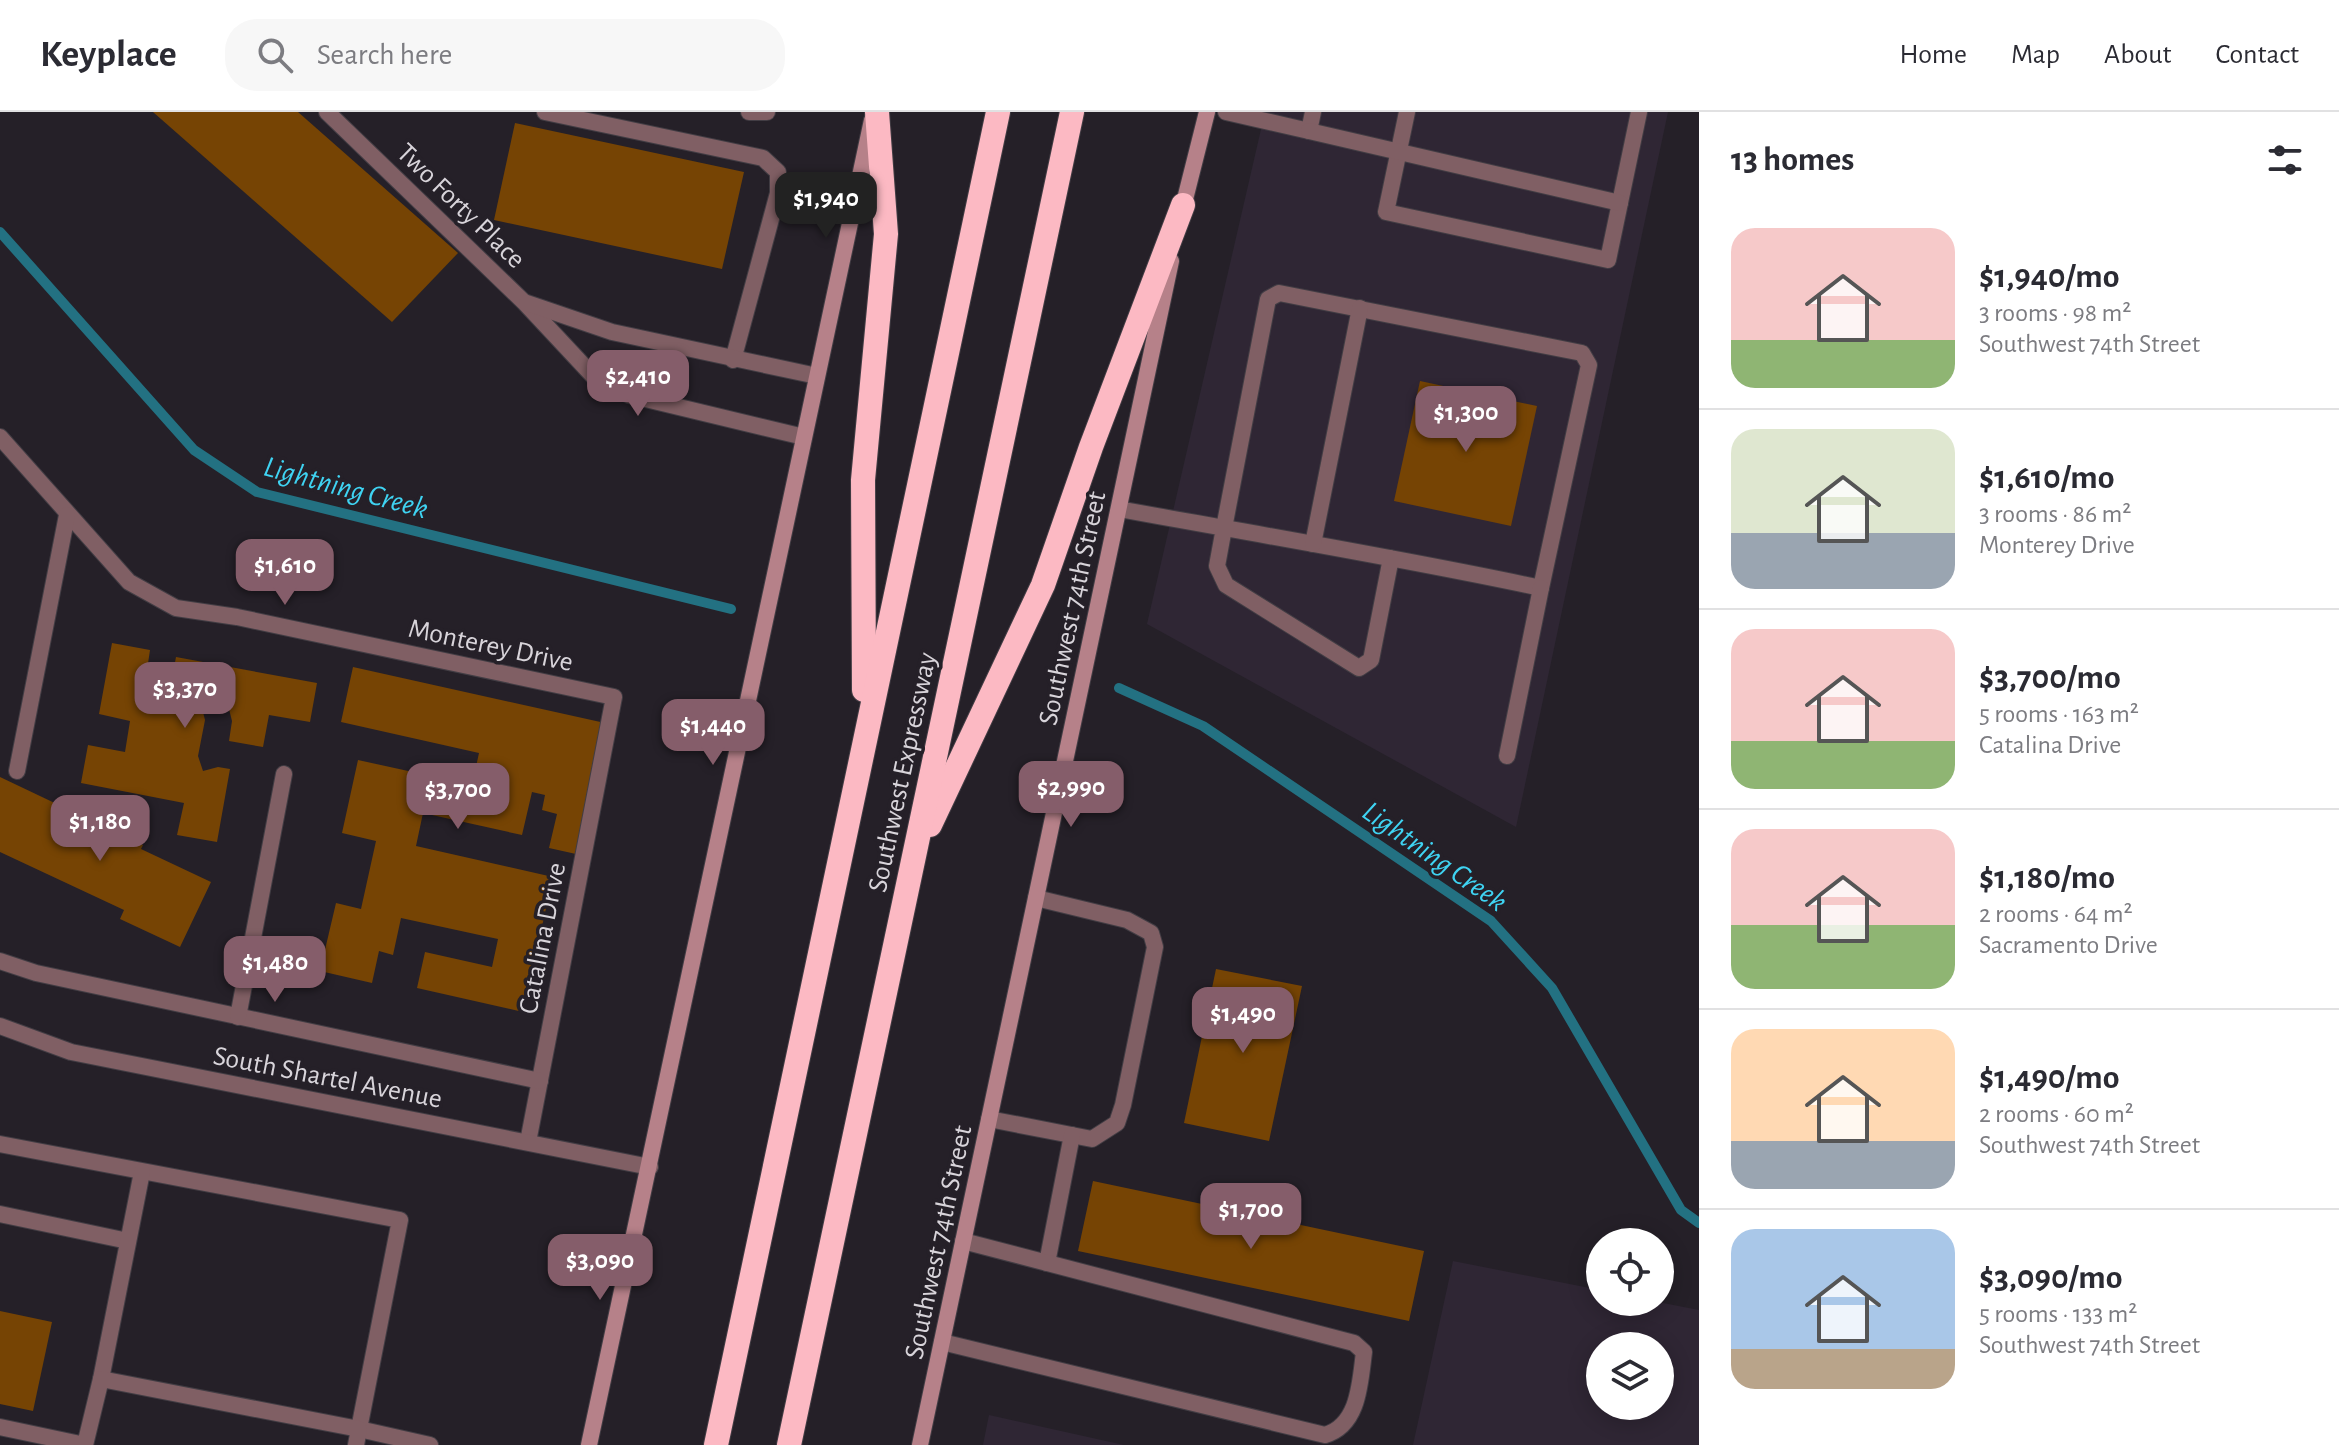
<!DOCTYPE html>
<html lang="en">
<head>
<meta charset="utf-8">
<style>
	:root { --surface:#fff; --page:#f7f7f7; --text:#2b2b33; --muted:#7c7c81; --line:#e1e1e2; --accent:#855d6a }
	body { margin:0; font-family:"Alegreya Sans",sans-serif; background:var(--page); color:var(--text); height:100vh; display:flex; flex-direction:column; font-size:30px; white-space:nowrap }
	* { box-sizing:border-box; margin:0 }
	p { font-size:26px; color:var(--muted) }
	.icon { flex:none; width:44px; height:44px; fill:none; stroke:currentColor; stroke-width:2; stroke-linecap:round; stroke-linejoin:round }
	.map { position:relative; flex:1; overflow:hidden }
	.drawer { display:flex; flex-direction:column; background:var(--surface); width:640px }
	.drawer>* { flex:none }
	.controls { position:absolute; left:1586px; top:1116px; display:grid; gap:16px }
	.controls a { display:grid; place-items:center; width:88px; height:88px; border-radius:50%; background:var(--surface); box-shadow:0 4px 20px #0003; font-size:40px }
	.price { position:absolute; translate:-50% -68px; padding:0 18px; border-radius:16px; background:var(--accent); color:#fff; font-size:26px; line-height:52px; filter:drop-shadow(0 2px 4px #0008) }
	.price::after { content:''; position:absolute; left:50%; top:48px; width:24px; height:18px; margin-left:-12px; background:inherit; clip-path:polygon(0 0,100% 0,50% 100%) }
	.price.selected { background:#222; color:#fff }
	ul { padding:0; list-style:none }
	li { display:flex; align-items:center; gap:24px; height:200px; padding:0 32px }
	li+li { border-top:2px solid var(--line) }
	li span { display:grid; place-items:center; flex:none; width:224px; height:160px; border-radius:24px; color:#555 }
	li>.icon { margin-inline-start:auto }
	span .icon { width:96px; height:96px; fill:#fffc; stroke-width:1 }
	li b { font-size:34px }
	h2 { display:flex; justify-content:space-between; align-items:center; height:96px; padding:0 32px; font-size:34px }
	header { display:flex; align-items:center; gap:48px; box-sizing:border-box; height:112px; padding:0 40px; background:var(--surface); border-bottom:2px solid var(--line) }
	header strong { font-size:38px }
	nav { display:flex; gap:44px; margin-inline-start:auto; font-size:28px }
	.search { width:560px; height:72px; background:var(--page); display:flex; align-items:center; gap:20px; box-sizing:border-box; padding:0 28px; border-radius:32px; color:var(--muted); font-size:30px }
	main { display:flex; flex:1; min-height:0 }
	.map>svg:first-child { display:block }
	.built { fill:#2f2634; fill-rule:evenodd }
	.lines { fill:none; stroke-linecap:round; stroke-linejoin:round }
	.stream { stroke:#237182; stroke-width:10 }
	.building { fill:#764404 }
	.service-casing { stroke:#423d44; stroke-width:18 }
	.minor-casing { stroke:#423d44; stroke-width:18 }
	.secondary-casing { stroke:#423d44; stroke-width:18 }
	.motorway-casing { stroke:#423d44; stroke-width:26 }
	.service { stroke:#805f64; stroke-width:16 }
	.minor { stroke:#805f64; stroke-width:16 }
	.secondary { stroke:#b68189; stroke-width:16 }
	.motorway { stroke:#fcb9c3; stroke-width:24 }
	.labels { text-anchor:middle; stroke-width:7; stroke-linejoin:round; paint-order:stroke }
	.street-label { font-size:28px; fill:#d8d4da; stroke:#252028 }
	.water-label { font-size:30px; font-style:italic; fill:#3fd3f2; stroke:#252028 }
</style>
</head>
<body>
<header>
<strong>Keyplace</strong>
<div class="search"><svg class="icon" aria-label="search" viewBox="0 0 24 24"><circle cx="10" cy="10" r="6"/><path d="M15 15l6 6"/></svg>Search here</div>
<nav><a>Home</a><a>Map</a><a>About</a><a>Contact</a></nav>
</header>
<main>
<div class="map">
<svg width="1699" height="1333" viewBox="0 0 1699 1333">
	<rect width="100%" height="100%" fill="#252028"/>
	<g class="built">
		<path d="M1265 0H1668L1516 715 1147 512Z"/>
		<path d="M1453 1149 1600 1178V1190H1658L1699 1198V1333H1413ZM1660 1234V1294H1600V1234Z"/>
		<path d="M989 1303 1124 1333H983Z"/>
	</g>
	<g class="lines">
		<g class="stream">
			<path d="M0 120 194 338 257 380 731 497"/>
			<path d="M1119 576 1203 614 1491 809 1552 876 1681 1098 1699 1111"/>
		</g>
	</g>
	<g class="building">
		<path d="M153 0H298L458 141 392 210Z"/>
		<path d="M515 11 744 60 722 157 494 108Z"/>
		<path d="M1420 269 1537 294 1511 414 1394 389Z"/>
		<path d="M112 531 150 538 145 572 170 577 176 545 317 571 310 610 269 603 263 635 229 629 232 609 228 593 200 588 205 608 198 644 203 659 218 655 230 657 217 730 177 723 184 691 81 671 88 633 125 640 130 609 99 602Z"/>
		<path d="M353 555 605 611 576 742 549 736 557 702 542 698 545 683 532 680 522 723 423 701 416 734 553 765 523 900 417 876 425 840 492 855 498 827 401 806 393 843 379 839 372 871 320 859 336 791 361 797 376 729 342 721 358 648 472 673 479 641 341 610Z"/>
		<path d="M0 665 143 733 141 737 211 770 180 835 120 807 124 798 0 740Z"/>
		<path d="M1216 857 1302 874 1269 1029 1184 1011Z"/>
		<path d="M1093 1069 1424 1139 1409 1209 1078 1139Z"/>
		<path d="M0 1199 52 1210 33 1299 0 1292Z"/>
	</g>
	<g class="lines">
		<g class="service-casing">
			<g id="service">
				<path d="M545 0 763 46 778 60V81L733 248"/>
				<path d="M749 0H767"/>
				<path d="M1226 0 1309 19 1313 0"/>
				<path d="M1407 0 1386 100 1608 148 1639 0"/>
				<path d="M1309 19 1620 91"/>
				<path d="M1119 397C1260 423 1401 446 1541 476L1589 253 1582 241 1279 181 1268 187 1224 416 1217 454 1226 473 1359 556 1371 548 1391 446"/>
				<path d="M1313 432 1360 196"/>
				<path d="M1507 644 1541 476"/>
				<path d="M989 1007 1092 1027 1117 1011 1123 993 1155 835 1151 821 1127 808 1036 786"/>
				<path d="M0 1032 400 1108 359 1317 430 1333"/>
				<path d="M0 1102 128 1129"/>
				<path d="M1047 1151 1072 1023"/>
				<path d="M942 1230 1325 1323C1359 1313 1360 1271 1364 1240L1354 1231 963 1129"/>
				<path d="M101 1267 142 1060"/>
				<path d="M0 1315 85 1333 101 1267 359 1317 356 1333"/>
			</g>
		</g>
		<g class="minor-casing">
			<g id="minor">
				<path d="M327 0 525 191 596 267 629 283 804 325"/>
				<path d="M527 191 612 220 817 264"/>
				<path d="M0 325 129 470 176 496 237 505 614 585 528 1030"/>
				<path d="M17 659 67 403"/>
				<path d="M0 849 36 861 540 969"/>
				<path d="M238 905 284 662"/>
				<path d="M0 914 71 940 650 1055"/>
			</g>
		</g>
		<g class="secondary-casing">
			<g id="secondary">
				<path d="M1181 103 1207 0"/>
				<path d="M589 1333 872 8"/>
				<path d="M920 1333 1171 149"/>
			</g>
		</g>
		<g class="motorway-casing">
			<g id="motorway">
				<path d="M864 578 863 368 886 122 877 0"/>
				<path d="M930 713 1043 473 1091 335 1183 93"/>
				<path d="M716 1333 998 0"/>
				<path d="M789 1333 1072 0"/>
			</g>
		</g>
		<use href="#service" class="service"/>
		<use href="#minor" class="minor"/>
		<use href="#secondary" class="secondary"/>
		<use href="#motorway" class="motorway"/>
	</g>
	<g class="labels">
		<g class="street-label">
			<text transform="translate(462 93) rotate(44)" y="10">Two Forty Place</text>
			<text transform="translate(1071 496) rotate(-78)" y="10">Southwest 74th Street</text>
			<text transform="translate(491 532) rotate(12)" y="10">Monterey Drive</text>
			<text transform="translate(901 660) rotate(-78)" y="10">Southwest Expressway</text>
			<text transform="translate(541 826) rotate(-79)" y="10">Catalina Drive</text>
			<text transform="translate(328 964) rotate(11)" y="10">South Shartel Avenue</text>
			<text transform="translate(937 1130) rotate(-78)" y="10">Southwest 74th Street</text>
		</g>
		<g class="water-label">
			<text transform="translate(346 375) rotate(15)" y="10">Lightning Creek</text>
			<text transform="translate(1435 744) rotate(35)" y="10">Lightning Creek</text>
		</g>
	</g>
</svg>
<div class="controls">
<a><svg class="icon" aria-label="locate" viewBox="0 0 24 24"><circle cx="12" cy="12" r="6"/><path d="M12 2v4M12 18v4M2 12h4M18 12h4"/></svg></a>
<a><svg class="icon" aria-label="layers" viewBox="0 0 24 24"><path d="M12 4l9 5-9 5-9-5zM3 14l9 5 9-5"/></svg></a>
</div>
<b class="price selected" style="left:826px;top:128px">$1,940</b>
<b class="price" style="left:638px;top:306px">$2,410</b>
<b class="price" style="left:1466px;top:342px">$1,300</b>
<b class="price" style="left:285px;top:495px">$1,610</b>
<b class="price" style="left:185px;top:618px">$3,370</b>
<b class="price" style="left:713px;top:655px">$1,440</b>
<b class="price" style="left:1071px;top:717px">$2,990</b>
<b class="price" style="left:458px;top:719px">$3,700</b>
<b class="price" style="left:100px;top:751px">$1,180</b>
<b class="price" style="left:275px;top:892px">$1,480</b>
<b class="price" style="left:1243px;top:943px">$1,490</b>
<b class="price" style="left:1251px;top:1139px">$1,700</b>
<b class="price" style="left:600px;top:1190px">$3,090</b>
</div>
<section class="drawer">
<h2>13 homes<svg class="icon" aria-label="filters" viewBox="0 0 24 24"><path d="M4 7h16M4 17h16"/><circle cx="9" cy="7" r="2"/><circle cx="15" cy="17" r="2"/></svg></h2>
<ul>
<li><span style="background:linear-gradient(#f6c9c9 70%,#8fb573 0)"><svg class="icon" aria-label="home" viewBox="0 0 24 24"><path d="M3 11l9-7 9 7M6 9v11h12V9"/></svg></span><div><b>$1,940/mo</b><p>3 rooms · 98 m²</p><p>Southwest 74th Street</p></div></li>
<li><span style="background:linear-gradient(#dfe7d0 65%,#9aa5b1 0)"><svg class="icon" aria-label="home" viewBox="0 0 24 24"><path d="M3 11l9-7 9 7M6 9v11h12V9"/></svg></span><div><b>$1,610/mo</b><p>3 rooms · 86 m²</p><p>Monterey Drive</p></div></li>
<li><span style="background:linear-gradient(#f6c9c9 70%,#8fb573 0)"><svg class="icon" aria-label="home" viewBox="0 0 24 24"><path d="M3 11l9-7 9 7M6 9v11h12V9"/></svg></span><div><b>$3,700/mo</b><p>5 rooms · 163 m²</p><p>Catalina Drive</p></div></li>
<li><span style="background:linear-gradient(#f6c9c9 60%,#8fb573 0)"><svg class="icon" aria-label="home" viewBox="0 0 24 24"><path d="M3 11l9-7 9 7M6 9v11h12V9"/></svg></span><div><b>$1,180/mo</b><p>2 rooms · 64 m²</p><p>Sacramento Drive</p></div></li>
<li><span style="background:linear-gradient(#ffd9b3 70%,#9aa5b1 0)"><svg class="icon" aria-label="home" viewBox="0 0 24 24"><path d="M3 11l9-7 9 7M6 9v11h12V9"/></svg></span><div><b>$1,490/mo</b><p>2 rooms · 60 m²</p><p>Southwest 74th Street</p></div></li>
<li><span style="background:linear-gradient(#a9c7e8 75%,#b9a48a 0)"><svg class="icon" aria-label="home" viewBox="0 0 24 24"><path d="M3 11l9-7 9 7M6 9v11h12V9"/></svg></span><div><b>$3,090/mo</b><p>5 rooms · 133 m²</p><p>Southwest 74th Street</p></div></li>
</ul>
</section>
</main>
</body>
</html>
